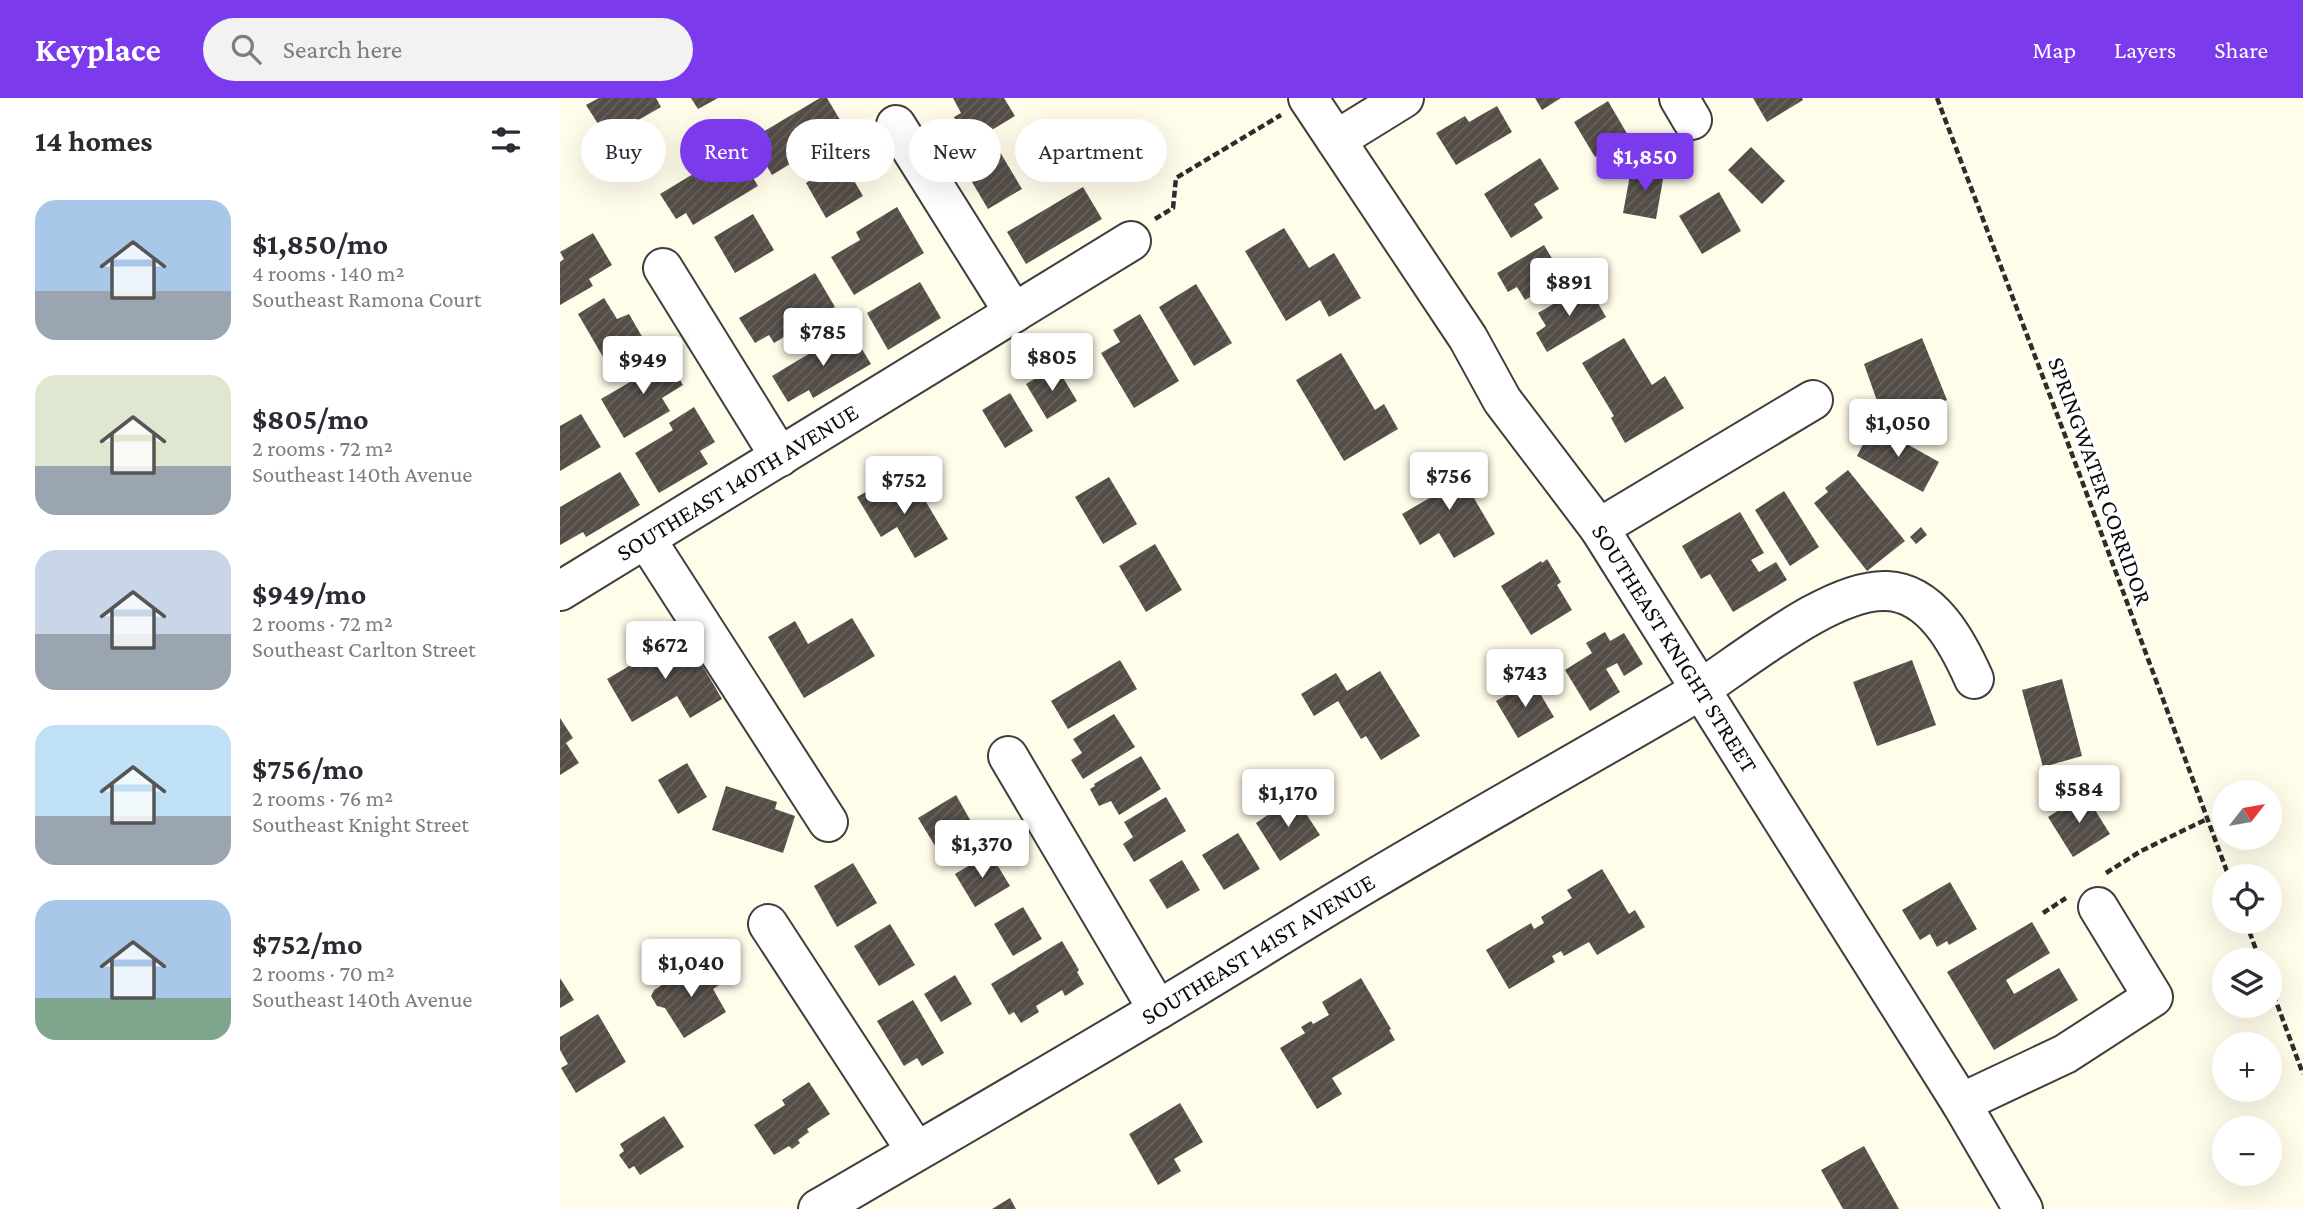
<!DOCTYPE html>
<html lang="en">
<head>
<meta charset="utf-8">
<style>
	:root { --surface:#fff; --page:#f2f2f3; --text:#2b2b33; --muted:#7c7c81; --accent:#7c3aed }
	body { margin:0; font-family:"Crimson Pro",serif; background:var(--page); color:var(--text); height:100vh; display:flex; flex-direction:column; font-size:26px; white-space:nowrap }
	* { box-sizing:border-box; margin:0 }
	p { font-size:23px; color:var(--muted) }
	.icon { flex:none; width:38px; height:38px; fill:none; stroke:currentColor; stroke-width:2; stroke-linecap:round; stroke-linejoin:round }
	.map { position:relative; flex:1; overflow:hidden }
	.sheet { display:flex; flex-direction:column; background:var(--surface); width:560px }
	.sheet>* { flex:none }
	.guide { position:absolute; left:21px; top:21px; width:665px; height:63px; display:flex; gap:14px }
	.needle { width:46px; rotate:59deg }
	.buttons { position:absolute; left:1652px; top:682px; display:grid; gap:14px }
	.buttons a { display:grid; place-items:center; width:70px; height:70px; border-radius:50%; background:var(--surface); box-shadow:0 7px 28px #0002; font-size:35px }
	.price { position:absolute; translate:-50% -60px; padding:0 16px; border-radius:7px; background:#fff; color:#222; font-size:23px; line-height:46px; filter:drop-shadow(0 2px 4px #0008) }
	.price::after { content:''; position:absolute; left:50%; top:42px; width:21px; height:16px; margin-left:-10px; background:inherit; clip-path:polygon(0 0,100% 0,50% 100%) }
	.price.active { background:var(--accent); color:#fff }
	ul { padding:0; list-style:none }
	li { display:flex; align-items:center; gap:21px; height:175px; padding:0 35px }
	li span { display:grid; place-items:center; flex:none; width:196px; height:140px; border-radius:21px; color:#555 }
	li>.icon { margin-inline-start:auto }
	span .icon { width:84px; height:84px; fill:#fffc; stroke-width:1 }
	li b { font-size:30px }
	h2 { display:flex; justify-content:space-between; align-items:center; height:84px; padding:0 35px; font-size:30px }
	.tag { padding:0 24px; border-radius:32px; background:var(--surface); box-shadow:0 7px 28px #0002; font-size:24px; line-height:63px }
	.tag.active { background:var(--accent); color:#fff }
	header { display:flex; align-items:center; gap:42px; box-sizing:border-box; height:98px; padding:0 35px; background:var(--accent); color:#fff }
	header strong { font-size:33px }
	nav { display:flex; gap:38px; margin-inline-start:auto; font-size:24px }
	.search { width:490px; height:63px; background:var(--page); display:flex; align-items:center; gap:18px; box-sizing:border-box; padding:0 24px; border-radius:38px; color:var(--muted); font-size:26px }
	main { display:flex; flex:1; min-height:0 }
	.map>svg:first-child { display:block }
	.building { fill:url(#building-hatch) }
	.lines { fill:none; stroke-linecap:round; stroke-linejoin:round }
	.minor-casing { stroke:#3e3e3e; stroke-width:42 }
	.path { stroke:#2d2d2d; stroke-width:4.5; stroke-dasharray:7 3.5; stroke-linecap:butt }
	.minor { stroke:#fff; stroke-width:38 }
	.labels { text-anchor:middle; stroke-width:7; stroke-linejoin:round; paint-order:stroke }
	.street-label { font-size:24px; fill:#0b0b0b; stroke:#fff }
</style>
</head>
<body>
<header>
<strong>Keyplace</strong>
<div class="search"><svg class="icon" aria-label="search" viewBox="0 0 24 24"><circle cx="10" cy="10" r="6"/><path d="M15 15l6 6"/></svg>Search here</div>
<nav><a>Map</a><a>Layers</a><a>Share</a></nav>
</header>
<main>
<section class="sheet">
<h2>14 homes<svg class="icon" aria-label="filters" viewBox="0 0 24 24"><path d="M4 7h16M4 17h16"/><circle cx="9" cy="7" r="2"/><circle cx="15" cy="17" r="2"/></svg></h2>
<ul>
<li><span style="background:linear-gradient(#a9c7e8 65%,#9aa5b1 0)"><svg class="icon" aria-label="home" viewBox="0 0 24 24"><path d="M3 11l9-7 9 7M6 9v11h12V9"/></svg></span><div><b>$1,850/mo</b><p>4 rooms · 140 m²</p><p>Southeast Ramona Court</p></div></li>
<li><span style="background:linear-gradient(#dfe7d0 65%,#9aa5b1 0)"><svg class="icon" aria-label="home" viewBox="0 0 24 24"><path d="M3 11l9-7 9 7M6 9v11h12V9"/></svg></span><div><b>$805/mo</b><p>2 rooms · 72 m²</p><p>Southeast 140th Avenue</p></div></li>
<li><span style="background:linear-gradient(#c9d6e8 60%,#9aa5b1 0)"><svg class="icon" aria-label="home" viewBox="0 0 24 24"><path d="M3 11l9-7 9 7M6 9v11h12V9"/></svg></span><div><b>$949/mo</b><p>2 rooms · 72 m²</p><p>Southeast Carlton Street</p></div></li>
<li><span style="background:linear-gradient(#bfe0f5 65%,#9aa5b1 0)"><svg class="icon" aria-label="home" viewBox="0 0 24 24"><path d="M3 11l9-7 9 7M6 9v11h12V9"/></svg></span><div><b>$756/mo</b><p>2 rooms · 76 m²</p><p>Southeast Knight Street</p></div></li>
<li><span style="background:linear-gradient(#a9c7e8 70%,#7fa58c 0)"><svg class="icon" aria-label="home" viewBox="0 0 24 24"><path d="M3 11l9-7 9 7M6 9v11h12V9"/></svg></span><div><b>$752/mo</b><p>2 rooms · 70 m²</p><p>Southeast 140th Avenue</p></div></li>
</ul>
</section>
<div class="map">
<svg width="1743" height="1111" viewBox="0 0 1743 1111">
	<defs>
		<pattern id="building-hatch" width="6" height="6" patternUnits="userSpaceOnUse" patternTransform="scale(1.75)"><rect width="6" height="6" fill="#544d48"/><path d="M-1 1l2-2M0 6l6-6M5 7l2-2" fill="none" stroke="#68625e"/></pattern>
	</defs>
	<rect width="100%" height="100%" fill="#fffcea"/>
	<g class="building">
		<path d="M39 0H96L101 9 47 40 26 7Z"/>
		<path d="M131 0H158L138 11Z"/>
		<path d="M260 0H267L286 32 212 77 191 41Z"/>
		<path d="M393 0H444L455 18 410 45 394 19 401 15Z"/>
		<path d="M975 0H1001L982 12Z"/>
		<path d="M1193 0H1242L1243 2 1207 24Z"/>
		<path d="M1048 3 1069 39 1035 59 1014 24Z"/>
		<path d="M937 8 952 34 896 67 876 35 905 18 909 24Z"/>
		<path d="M1191 49 1225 83 1202 106 1168 72Z"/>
		<path d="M440 54 462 91 428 111 406 74Z"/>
		<path d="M179 56 198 88 133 127 126 115 116 121 100 96 158 61 161 67Z"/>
		<path d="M279 57 303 98 266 120 246 85 257 78 251 71Z"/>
		<path d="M980 60 999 91 974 106 983 120 951 140 924 96Z"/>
		<path d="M1086 66 1105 70 1096 121 1063 115 1070 77 1081 79Z"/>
		<path d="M523 89 542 121 466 166 447 134Z"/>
		<path d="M1159 94 1181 133 1142 156 1119 118Z"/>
		<path d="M337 109 364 155 294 197 271 159 300 142 296 134Z"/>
		<path d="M193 116 214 152 175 175 154 139Z"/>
		<path d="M724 130 749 170 774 155 801 200 769 219 760 202 726 223 685 153Z"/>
		<path d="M33 135 52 167 29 181 33 188 0 207V164L4 161 0 154Z"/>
		<path d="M984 147 1003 179 965 202 957 189 948 194 937 175Z"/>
		<path d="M255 175 275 209 214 245 209 237 195 245 179 220Z"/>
		<path d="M360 184 381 220 328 252 307 215Z"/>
		<path d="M636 186 672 245 634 268 599 209Z"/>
		<path d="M1027 186 1046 219 987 254 976 235 986 228 978 215Z"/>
		<path d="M44 200 57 221 69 216 84 242 46 264 18 216Z"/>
		<path d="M580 216 619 283 574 310 541 255 560 244 553 232Z"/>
		<path d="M290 231 311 266 253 300 249 292 228 304 212 278Z"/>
		<path d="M1064 240 1092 287 1105 278 1124 310 1065 345 1051 320 1054 318 1022 265Z"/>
		<path d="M1362 240 1387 302 1353 316 1351 312 1341 316 1339 310 1322 317 1304 266Z"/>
		<path d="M104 255 123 287 102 300 110 313 64 340 41 301 70 284 66 277Z"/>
		<path d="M781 255 815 312 824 306 838 331 784 363 736 282Z"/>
		<path d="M496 268 517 303 487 321 466 286Z"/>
		<path d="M450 295 473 333 445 350 422 312Z"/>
		<path d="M134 309 155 344 140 353 148 366 99 395 75 355 113 332 109 325Z"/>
		<path d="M21 316 41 349 0 373V328Z"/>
		<path d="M1313 327 1379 364 1363 394 1297 358Z"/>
		<path d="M891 361 935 436 894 460 879 435 860 447 842 416 873 398 861 379Z"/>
		<path d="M1288 372 1345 443 1307 473 1254 405 1268 394 1265 390Z"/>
		<path d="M60 374 80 407 26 439 23 434 0 447V409Z"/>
		<path d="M549 379 577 426 543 446 515 399Z"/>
		<path d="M327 382 334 394 353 382 388 441 355 460 337 429 321 439 297 399Z"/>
		<path d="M1224 393 1259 449 1230 468 1195 412Z"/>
		<path d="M1180 414 1204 455 1191 462 1199 474 1216 464 1227 482 1173 514 1150 476 1141 481 1122 448Z"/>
		<path d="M1361 429 1367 437 1356 446 1350 439Z"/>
		<path d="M595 446 622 492 586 514 559 468Z"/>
		<path d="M987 461 1001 484 997 487 1012 512 971 537 941 488 981 463 982 465Z"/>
		<path d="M292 520 315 558 244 600 208 539 235 523 248 546Z"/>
		<path d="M1045 534 1050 543 1064 535 1083 566 1064 578 1057 565 1046 571 1060 594 1030 613 1005 572 1032 555 1026 545Z"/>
		<path d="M124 536 162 601 130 620 117 598 72 624 47 581Z"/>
		<path d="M560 562 577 591 508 631 491 603Z"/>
		<path d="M1352 562 1376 627 1317 648 1293 584Z"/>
		<path d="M820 573 860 638 821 662 806 638 801 641 778 603 754 618 741 596 776 575 787 593Z"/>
		<path d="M1502 581 1522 658 1483 669 1462 592Z"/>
		<path d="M972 582 994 619 958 640 936 603Z"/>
		<path d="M554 616 575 649 523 681 511 662 522 655 513 641Z"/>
		<path d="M0 620 13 640 6 645 19 665 0 677Z"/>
		<path d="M581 658 601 691 559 717 551 703 539 708 530 691 535 688 534 686Z"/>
		<path d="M127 665 147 699 118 716 98 682Z"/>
		<path d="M166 688 217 704 215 711 235 718 223 755 152 732Z"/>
		<path d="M1525 696 1550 736 1513 759 1488 719Z"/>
		<path d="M396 697 417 734 380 756 358 720Z"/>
		<path d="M606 699 626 733 574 764 563 746 573 739 564 724Z"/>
		<path d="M735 699 760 737 720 763 696 725Z"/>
		<path d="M678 735 700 771 664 792 642 757Z"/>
		<path d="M430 755 450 788 415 809 395 776Z"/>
		<path d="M622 762 640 792 607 811 589 782Z"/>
		<path d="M293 765 317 805 277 829 254 788Z"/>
		<path d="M1042 771 1069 816 1075 812 1085 829 1037 857 1029 844 1004 858 1001 853 992 858 995 864 949 891 926 852 971 825 974 831 984 825 981 819 1012 800 1007 792Z"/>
		<path d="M1390 784 1417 831 1389 847 1387 843 1377 849 1370 836 1360 842 1342 812Z"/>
		<path d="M463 809 482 841 453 858 434 826Z"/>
		<path d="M1472 824 1490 855 1446 882 1454 896 1499 870 1518 902 1434 952 1387 874Z"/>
		<path d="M330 826 355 867 319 888 294 848Z"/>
		<path d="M502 843 519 872 517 874 524 886 505 898 502 892 476 908 479 914 461 925 454 914 449 917 431 886Z"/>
		<path d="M143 861 159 887 153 891 166 914 124 940 105 910 97 908 91 898 94 892Z"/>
		<path d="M395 877 412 906 381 924 364 896Z"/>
		<path d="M0 880 14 902 0 910Z"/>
		<path d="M801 880 831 931 829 932 835 942 772 980 782 996 757 1011 720 950 745 935 741 929 751 923 753 926 769 917 762 904Z"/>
		<path d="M353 902 384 955 362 968 357 960 344 968 317 923Z"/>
		<path d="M38 916 66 964 16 995 1 970 8 966 0 952V939Z"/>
		<path d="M249 984 270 1016 247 1031 249 1034 238 1042 240 1045 232 1051 229 1048 214 1057 194 1027 225 1007 222 1002Z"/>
		<path d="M620 1005 643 1044 614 1061 621 1073 598 1087 569 1036Z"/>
		<path d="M104 1018 124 1049 80 1077 74 1068 69 1071 59 1057 64 1053 60 1046Z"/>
		<path d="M1304 1048 1339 1111H1283L1261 1072Z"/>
		<path d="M450 1100 456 1111H432Z"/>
	</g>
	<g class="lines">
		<g class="minor-casing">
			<g id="minor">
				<path id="s1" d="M748 0 908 240 942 302 1039 430 1401 1005 1463 1111"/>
				<path d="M1119 0 1132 22"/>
				<path d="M336 27 454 215"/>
				<path d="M776 42 844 0"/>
				<path d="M103 170 220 359"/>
				<path d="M1039 430 1253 302"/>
				<path d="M86 441 268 724"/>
				<path id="s2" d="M0 493 571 143"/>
				<path d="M448 658 598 912"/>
				<path d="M208 826 356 1053"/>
				<path d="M1401 1005 1505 956 1593 899 1538 809"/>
				<path id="s3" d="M258 1111C371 1045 484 980 596 913 665 872 733 829 802 788 906 726 1012 667 1117 606 1171 575 1266 490 1327 493 1372 495 1398 545 1414 581"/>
			</g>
		</g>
		<g class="path">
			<path d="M1377 0 1503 332 1669 779"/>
			<path d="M595 121 613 110 616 80 721 17"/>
			<path d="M1546 775 1581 753 1647 721"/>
			<path d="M1483 815 1506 800"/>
			<path d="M1686 824 1700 863"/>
			<path d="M1710 887 1743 976"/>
		</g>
		<use href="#minor" class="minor"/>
	</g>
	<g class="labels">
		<g class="street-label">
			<text transform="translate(1540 383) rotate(70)" y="8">SPRINGWATER CORRIDOR</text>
			<text dy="8" stroke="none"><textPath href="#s2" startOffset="208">SOUTHEAST 140TH AVENUE</textPath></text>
			<text dy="8" stroke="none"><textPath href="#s1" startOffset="662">SOUTHEAST KNIGHT STREET</textPath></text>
			<text dy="8" stroke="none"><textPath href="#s3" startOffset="511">SOUTHEAST 141ST AVENUE</textPath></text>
		</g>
	</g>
</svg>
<div class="buttons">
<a><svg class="needle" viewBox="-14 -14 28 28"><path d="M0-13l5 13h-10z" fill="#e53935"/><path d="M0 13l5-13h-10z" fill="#7c7c81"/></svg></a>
<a><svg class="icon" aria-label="locate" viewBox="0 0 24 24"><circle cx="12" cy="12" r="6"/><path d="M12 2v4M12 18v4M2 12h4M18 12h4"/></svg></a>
<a><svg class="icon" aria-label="layers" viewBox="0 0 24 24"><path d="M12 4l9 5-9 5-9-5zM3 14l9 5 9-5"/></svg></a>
<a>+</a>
<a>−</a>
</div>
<b class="price active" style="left:1085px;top:95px">$1,850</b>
<b class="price" style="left:1009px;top:220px">$891</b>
<b class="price" style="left:263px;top:270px">$785</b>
<b class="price" style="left:492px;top:295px">$805</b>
<b class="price" style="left:83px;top:298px">$949</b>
<b class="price" style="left:1338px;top:361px">$1,050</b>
<b class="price" style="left:889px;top:414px">$756</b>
<b class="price" style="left:344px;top:418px">$752</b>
<b class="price" style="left:105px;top:583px">$672</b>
<b class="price" style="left:965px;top:611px">$743</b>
<b class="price" style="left:1519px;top:727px">$584</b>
<b class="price" style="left:728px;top:731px">$1,170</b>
<b class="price" style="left:422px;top:782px">$1,370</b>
<b class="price" style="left:131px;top:901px">$1,040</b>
<div class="guide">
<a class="tag">Buy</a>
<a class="tag active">Rent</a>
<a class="tag">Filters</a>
<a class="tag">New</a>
<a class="tag">Apartment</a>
</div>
</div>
</main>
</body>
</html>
